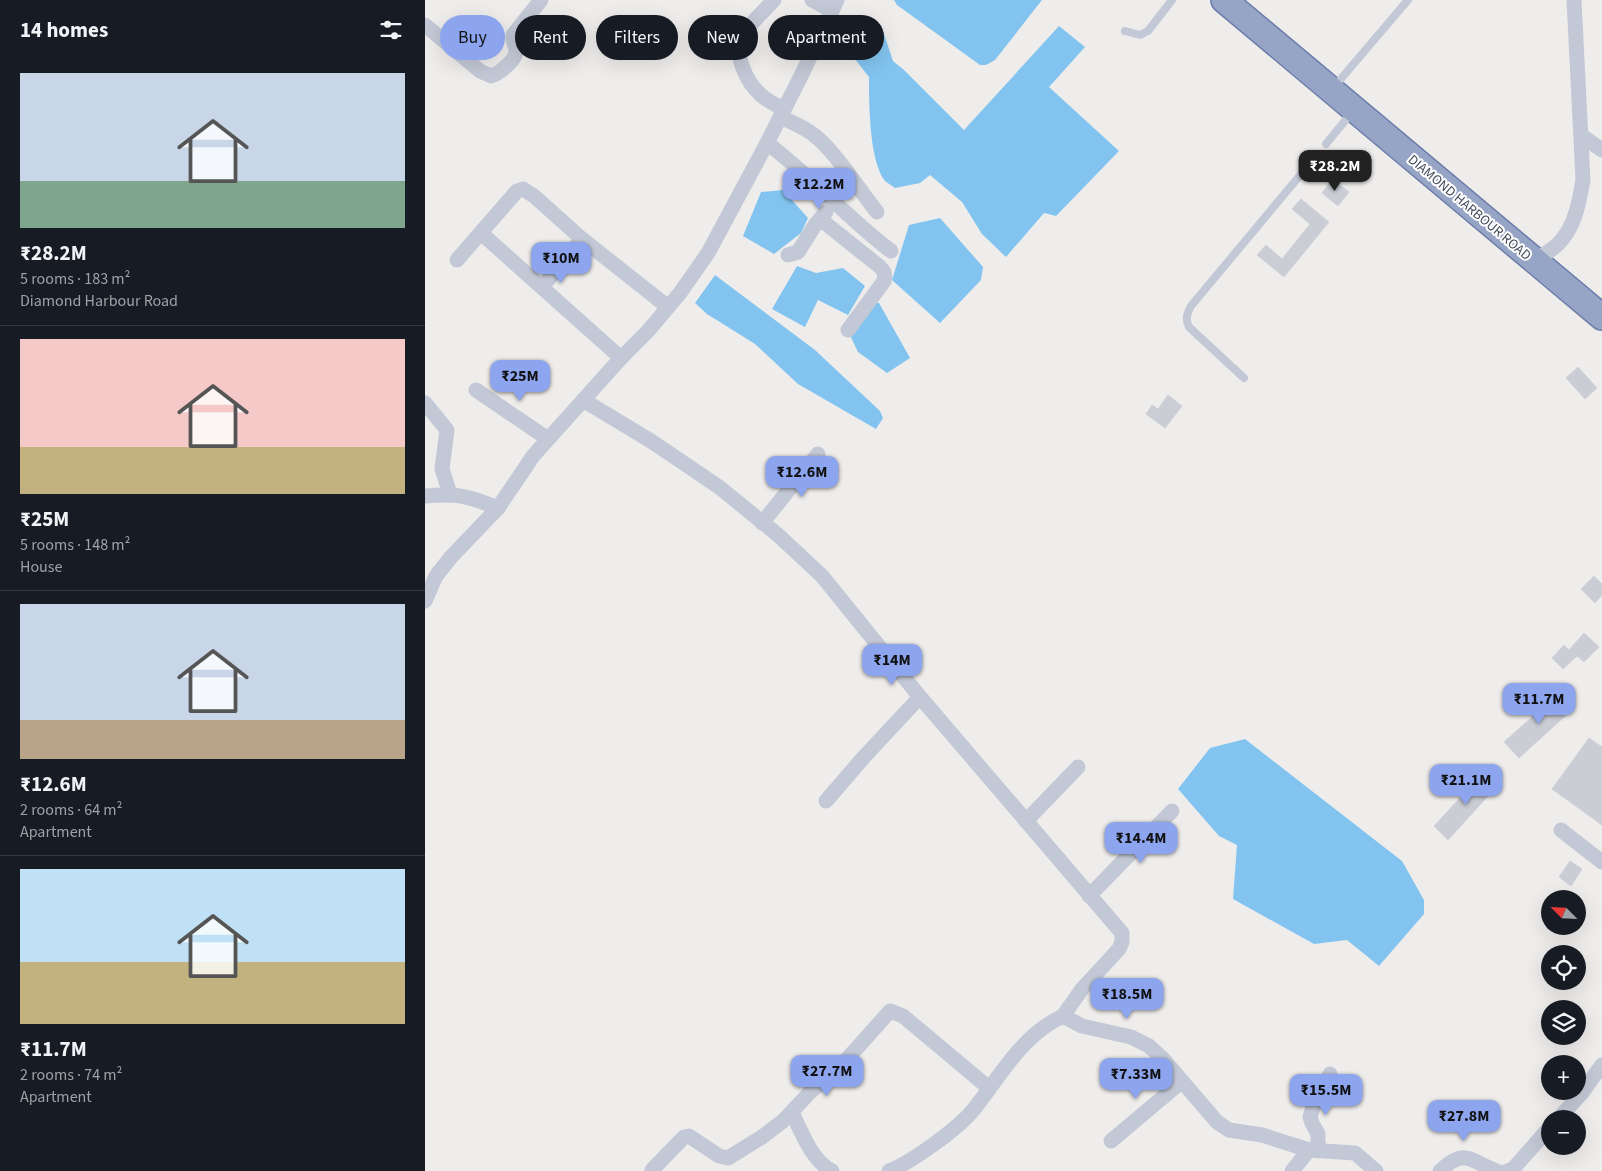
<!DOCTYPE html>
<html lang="en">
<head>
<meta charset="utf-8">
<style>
	:root { --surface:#171b24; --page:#242831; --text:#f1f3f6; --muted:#9ea1a6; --line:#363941; --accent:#8ca5ee }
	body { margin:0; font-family:"Source Sans 3",sans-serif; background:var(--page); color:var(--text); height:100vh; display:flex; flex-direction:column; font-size:19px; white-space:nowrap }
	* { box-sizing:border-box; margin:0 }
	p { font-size:16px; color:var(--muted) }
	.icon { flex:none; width:28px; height:28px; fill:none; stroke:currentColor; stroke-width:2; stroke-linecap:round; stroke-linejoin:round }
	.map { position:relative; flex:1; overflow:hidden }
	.details { display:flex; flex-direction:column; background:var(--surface); width:425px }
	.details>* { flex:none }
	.guide { position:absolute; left:15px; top:15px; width:475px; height:45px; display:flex; gap:10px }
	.needle { width:32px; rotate:294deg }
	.tools { position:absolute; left:1116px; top:890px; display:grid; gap:10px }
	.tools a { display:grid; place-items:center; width:45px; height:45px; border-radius:50%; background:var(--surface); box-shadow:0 5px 20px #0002; font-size:25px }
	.price { position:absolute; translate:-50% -42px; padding:0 11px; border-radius:10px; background:var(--accent); color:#111; font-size:16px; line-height:32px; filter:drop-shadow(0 1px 2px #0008) }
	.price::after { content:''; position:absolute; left:50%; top:30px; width:15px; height:11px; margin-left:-8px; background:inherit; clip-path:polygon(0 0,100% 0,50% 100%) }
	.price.on { background:#222; color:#fff }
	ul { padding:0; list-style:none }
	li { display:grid; align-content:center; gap:10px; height:265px; padding:0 20px }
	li+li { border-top:1px solid var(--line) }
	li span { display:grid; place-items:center; height:155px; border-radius:0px; color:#555 }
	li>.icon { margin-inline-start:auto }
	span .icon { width:90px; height:90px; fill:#fffc; stroke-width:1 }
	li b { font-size:21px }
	h2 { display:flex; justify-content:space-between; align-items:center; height:60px; padding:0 20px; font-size:21px }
	.tag { padding:0 18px; border-radius:22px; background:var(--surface); box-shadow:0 5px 20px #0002; font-size:18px; line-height:45px }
	.tag.on { background:var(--accent); color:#111 }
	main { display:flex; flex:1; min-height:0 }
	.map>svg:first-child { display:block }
	.water { fill:#82c4ef }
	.building { fill:#cbcdd5; stroke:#d0d1d9 }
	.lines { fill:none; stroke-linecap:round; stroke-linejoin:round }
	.trunk-casing { stroke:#6d7eaa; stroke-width:28 }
	.service { stroke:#c2c8d5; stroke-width:8 }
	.minor { stroke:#c2c8d5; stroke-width:15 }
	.trunk { stroke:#96a4c6; stroke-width:25 }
	.labels { text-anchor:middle; stroke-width:4; stroke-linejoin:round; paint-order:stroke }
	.street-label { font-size:14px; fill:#444c5a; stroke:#fff }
</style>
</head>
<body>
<main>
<section class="details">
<h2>14 homes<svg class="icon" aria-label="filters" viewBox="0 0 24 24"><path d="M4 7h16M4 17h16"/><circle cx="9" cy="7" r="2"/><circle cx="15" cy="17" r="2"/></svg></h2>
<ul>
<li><span style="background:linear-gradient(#c9d6e8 70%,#7fa58c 0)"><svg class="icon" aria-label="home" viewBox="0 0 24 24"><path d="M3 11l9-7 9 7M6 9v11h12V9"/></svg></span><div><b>₹28.2M</b><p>5 rooms · 183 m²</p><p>Diamond Harbour Road</p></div></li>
<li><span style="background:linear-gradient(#f6c9c9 70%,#c2b280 0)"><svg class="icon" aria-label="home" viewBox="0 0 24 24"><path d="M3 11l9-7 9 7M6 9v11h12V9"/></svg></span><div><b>₹25M</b><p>5 rooms · 148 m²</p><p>House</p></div></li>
<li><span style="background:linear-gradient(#c9d6e8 75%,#b9a48a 0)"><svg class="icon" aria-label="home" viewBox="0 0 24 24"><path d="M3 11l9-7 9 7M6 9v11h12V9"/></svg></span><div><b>₹12.6M</b><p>2 rooms · 64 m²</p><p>Apartment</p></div></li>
<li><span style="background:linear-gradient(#bfe0f5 60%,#c2b280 0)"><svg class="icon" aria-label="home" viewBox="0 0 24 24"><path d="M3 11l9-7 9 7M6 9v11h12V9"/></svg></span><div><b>₹11.7M</b><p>2 rooms · 74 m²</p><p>Apartment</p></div></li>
</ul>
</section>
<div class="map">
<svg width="1177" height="1171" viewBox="0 0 1177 1171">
	<rect width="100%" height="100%" fill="#efedec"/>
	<g class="water">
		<path d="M469 0H617L570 60 561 65H555L472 5Z"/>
		<path d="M431 25H456L468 61 479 70 539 130 634 26 660 47 624 87 694 151 631 216 619 213 581 257 557 234 537 202 505 175 495 183 470 188C467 186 463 183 460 181 444 161 444 102 444 77L430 59 421 37Z"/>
		<path d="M358 190 383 218 376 233 349 254 318 236 336 192Z"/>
		<path d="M515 218 558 267 556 280 515 323 467 280 484 225Z"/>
		<path d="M372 266 391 273 418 268 440 286 423 315 393 300 380 327 347 309Z"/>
		<path d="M290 275 390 350 455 411 458 418 451 429 373 384 330 344 282 314 270 303Z"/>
		<path d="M443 302 454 303 485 358 462 373 433 352 423 331Z"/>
		<path d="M820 739 977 861 999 900V914L954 966 922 940 889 944 808 899 812 845 794 836 753 789 785 748Z"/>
	</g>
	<g class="building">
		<path d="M907 179 924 192 913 206 897 193Z"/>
		<path d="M876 199 904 222 859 277 832 255 841 245 857 259 885 224 867 209Z"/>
		<path d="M1153 367 1172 388 1160 399 1141 378Z"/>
		<path d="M743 395 757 406 740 428 721 414 727 405 733 409Z"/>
		<path d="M1169 576 1177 584V595L1170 603 1156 589Z"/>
		<path d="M1159 633 1174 647 1159 662 1152 656 1138 669 1127 658 1139 645 1144 650Z"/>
		<path d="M1135 692 1149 708 1094 758 1079 742Z"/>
		<path d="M1164 738 1177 747V825L1127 789Z"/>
		<path d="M1059 772 1073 785 1023 840 1009 826Z"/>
		<path d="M1145 861 1157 869 1146 886 1134 877Z"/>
	</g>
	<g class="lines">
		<g class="trunk-casing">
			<path id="trunk" d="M799 0 1177 317"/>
		</g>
		<g class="service">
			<path d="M700 31 715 35 723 31 747 0"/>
			<path d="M909 87 983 0"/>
			<path d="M901 144 928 111"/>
			<path d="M819 378 764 327C760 319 762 314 766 306L887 161"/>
		</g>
		<g class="minor">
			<path d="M349 0C339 11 326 22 318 35 307 53 322 83 336 95 342 101 351 105 359 109"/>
			<path d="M387 0 407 11"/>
			<path d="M0 25 55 71 66 76C74 74 92 59 91 51 91 45 87 41 88 35L116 0"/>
			<path d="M355 117C367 122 379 127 389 135 410 151 435 191 452 212"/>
			<path d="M1157 136 1177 150"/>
			<path d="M342 143C386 176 422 218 466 251"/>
			<path d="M395 219 454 266C459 271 461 274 459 281L423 330"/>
			<path d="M56 233 196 358"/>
			<path d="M363 255 373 252 390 225 401 212"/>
			<path d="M32 260 92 191 98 189 109 196 157 239 243 307"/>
			<path d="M1110 261C1117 256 1125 251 1132 245 1150 228 1154 203 1158 180L1149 0"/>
			<path d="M117 287 157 239"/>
			<path d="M51 390 123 439"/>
			<path d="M158 400 226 441 294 487 353 535 397 576 495 697 697 933V942L694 949 657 989 638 1016"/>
			<path d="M0 403 22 430 17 469 25 494"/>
			<path d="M0 496C33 493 43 496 73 508"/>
			<path d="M337 523 393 454"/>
			<path d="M0 601 11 576 26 557 73 508 108 456 196 358 223 331 255 293 283 253 342 143 377 74 412 0"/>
			<path d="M401 801 438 758 495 697"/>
			<path d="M601 821 653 767"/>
			<path d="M1136 830 1177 862"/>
			<path d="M664 896 747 811"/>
			<path d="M367 1113C377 1132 386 1160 407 1171"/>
			<path d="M1133 1119 1156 1094 1177 1065"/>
			<path d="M686 1141 756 1082"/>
			<path d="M893 1151V1134L887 1123 885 1117 888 1107 905 1074"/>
			<path d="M227 1170 259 1137 264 1136 294 1156 303 1158 337 1137 358 1121 387 1090 407 1076 465 1011 478 1016 564 1088"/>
			<path d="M464 1171C487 1162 534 1128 549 1109 576 1075 597 1035 638 1016L657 1026 706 1037 724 1046 738 1059 792 1122 804 1130 837 1135 884 1150 930 1153 951 1171"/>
			<path d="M867 1171 884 1150"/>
			<path d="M1015 1171C1041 1147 1044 1161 1072 1171"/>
			<path d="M1082 1171 1088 1169 1125 1127"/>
		</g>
		<use href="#trunk" class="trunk"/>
	</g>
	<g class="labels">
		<g class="street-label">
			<text transform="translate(1045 207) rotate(40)" y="5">DIAMOND HARBOUR ROAD</text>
		</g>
	</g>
</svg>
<div class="tools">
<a><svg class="needle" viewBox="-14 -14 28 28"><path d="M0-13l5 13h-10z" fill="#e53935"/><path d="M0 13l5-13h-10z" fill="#9ea1a6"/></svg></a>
<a><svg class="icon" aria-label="locate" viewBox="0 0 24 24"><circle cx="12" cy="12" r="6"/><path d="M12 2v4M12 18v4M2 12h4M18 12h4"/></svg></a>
<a><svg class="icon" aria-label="layers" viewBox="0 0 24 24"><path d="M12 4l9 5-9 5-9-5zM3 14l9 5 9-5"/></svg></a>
<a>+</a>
<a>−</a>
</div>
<b class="price on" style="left:910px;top:192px">₹28.2M</b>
<b class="price" style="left:394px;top:210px">₹12.2M</b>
<b class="price" style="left:136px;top:284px">₹10M</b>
<b class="price" style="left:95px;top:402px">₹25M</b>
<b class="price" style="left:377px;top:498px">₹12.6M</b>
<b class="price" style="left:467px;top:686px">₹14M</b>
<b class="price" style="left:1114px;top:725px">₹11.7M</b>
<b class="price" style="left:1041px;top:806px">₹21.1M</b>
<b class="price" style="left:716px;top:864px">₹14.4M</b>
<b class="price" style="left:702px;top:1020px">₹18.5M</b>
<b class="price" style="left:402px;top:1097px">₹27.7M</b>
<b class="price" style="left:711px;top:1100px">₹7.33M</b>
<b class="price" style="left:901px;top:1116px">₹15.5M</b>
<b class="price" style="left:1039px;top:1142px">₹27.8M</b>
<div class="guide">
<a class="tag on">Buy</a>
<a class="tag">Rent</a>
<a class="tag">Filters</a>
<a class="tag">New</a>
<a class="tag">Apartment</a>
</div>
</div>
</main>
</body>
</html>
